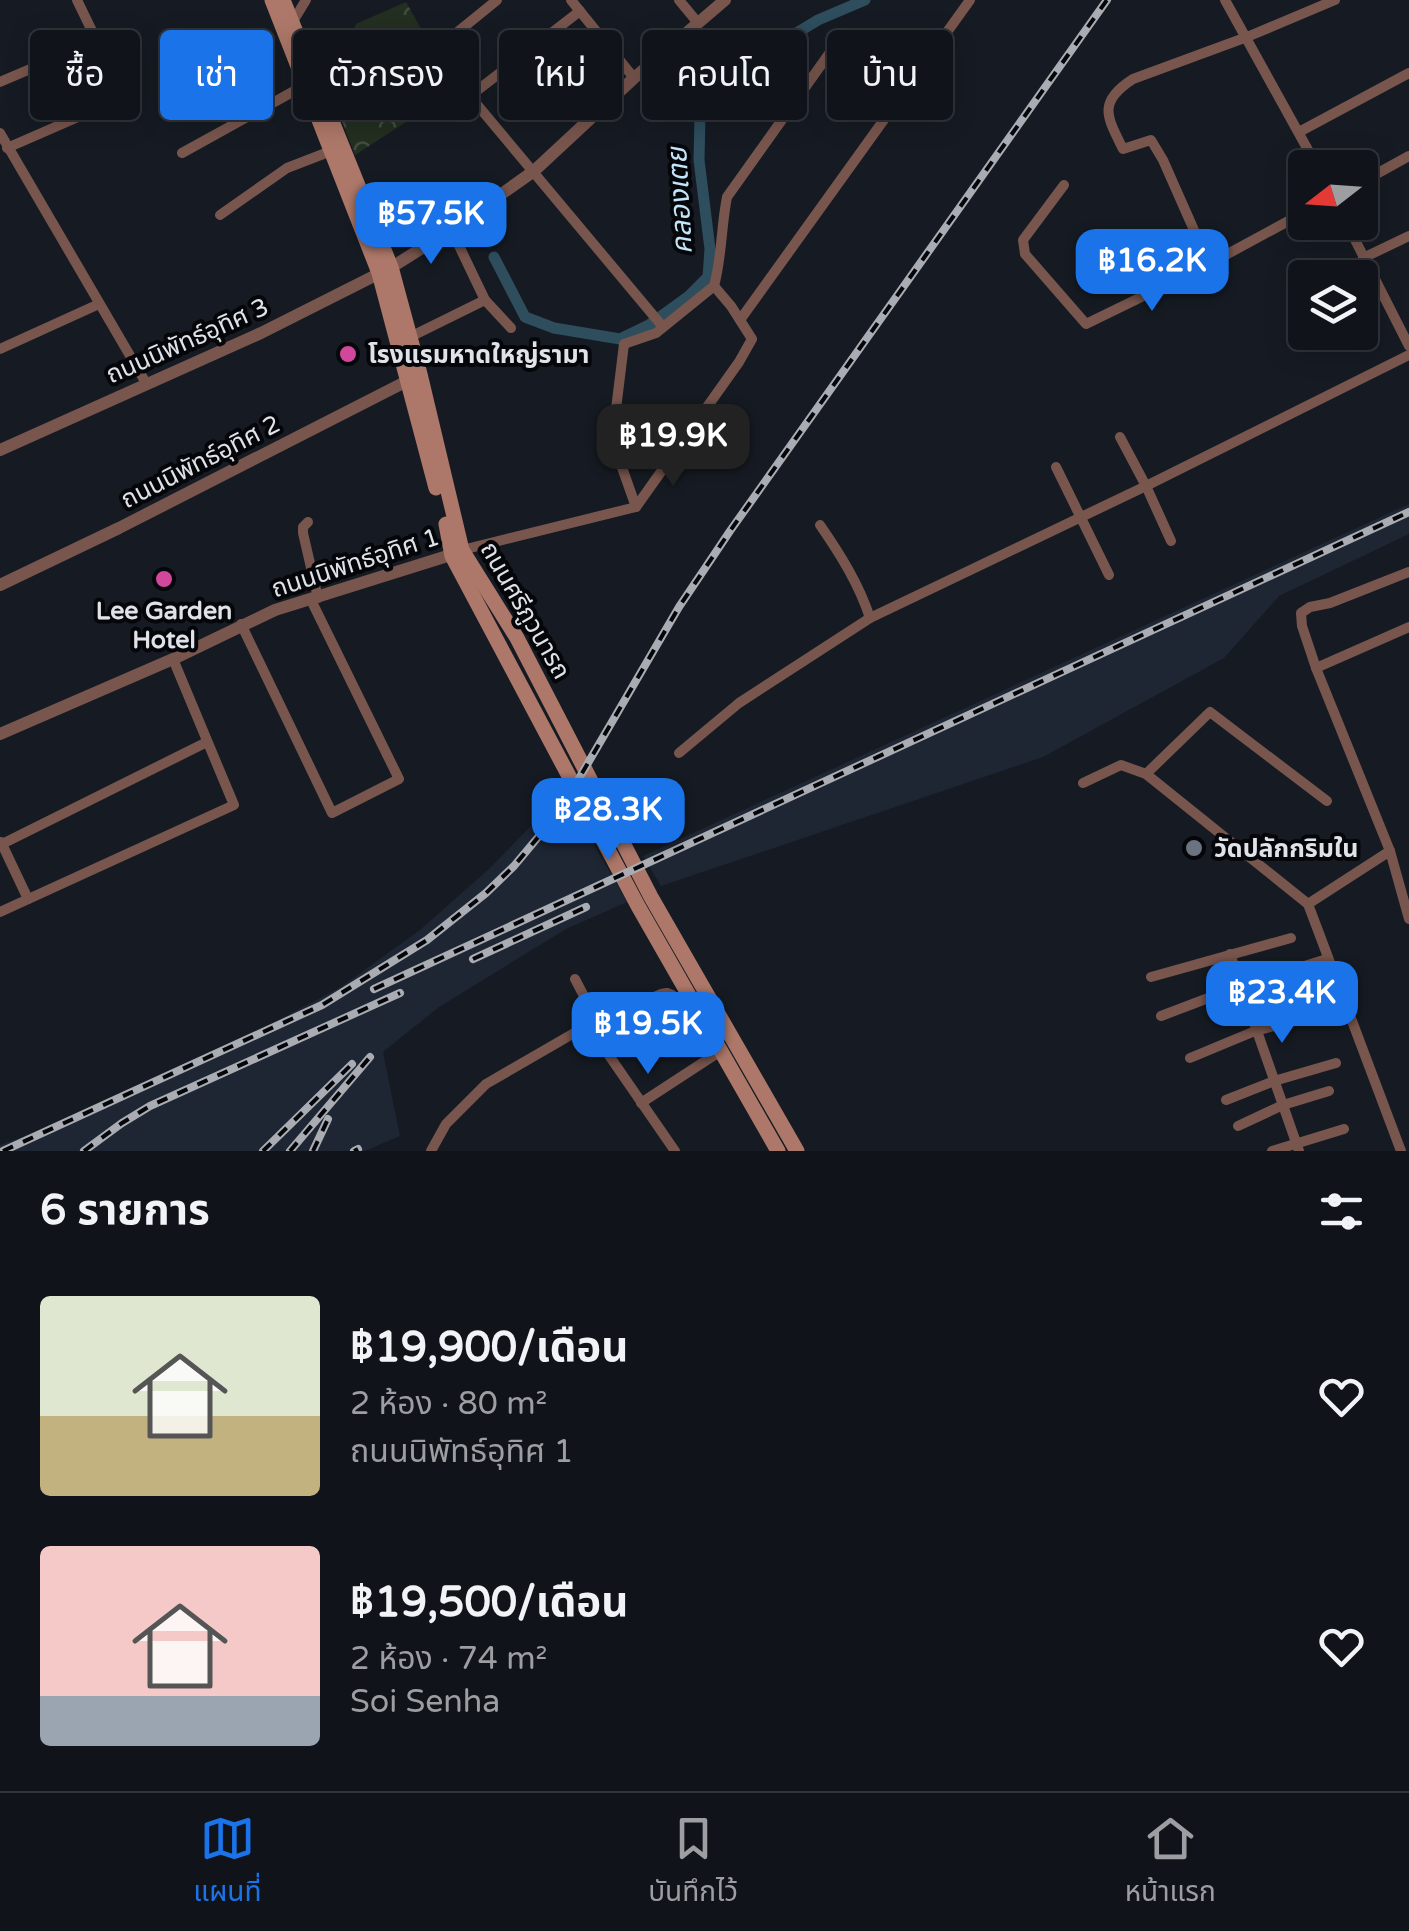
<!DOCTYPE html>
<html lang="th">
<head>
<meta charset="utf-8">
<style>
	:root { --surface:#10141a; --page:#191d23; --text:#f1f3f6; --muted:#9c9ea2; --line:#303339; --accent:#1a73e8 }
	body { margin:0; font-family:"Varela Round","Noto Sans Thai",sans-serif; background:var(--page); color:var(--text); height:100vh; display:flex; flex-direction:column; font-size:38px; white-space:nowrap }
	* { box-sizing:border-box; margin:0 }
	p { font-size:32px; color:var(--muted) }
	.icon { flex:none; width:55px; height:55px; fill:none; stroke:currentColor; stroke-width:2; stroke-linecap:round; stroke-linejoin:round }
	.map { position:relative; height:1151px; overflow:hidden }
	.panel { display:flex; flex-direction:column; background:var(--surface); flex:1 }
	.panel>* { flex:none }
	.top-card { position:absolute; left:30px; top:30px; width:1350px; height:90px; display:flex; gap:20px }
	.needle { width:65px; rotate:253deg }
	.fabs { position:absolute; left:1288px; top:150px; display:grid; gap:20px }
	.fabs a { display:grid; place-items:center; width:90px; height:90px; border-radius:10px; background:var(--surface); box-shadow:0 5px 25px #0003,0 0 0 2px var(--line); font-size:50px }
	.price { position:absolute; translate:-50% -85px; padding:0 22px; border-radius:20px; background:var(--accent); color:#fff; font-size:32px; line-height:65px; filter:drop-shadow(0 2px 5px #0008) }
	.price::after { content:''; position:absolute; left:50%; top:60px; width:30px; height:22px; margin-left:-15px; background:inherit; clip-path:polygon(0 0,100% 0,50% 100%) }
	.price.current { background:#222; color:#fff }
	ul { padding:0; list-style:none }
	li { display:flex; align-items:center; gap:30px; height:250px; padding:0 40px }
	li span { display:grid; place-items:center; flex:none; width:280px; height:200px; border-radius:10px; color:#555 }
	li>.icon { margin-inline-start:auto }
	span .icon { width:120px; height:120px; fill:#fffc; stroke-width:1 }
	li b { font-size:42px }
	h2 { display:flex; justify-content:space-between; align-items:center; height:120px; padding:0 40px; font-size:42px }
	.tag { padding:0 35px; border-radius:10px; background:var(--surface); box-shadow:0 5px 25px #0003,0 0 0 2px var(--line); font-size:35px; line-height:90px }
	.tag.current { background:var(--accent); color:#fff }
	.dock { display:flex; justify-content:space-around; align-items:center; height:140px; border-top:2px solid var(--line); background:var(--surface); font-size:28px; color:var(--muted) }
	.dock a { display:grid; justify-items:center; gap:5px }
	.dock .current { color:var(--accent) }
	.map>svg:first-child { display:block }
	.built { fill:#1e2633 }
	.park { fill:url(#park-crowns) }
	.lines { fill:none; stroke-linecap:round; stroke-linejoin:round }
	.canal { stroke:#2e4d5d; stroke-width:11 }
	.minor { stroke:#78564d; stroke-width:10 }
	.tertiary { stroke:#78564d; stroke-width:12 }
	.secondary { stroke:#ad7869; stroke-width:15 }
	.rail-casing { stroke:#a9acb3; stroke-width:8 }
	.rail { stroke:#040609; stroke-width:4; stroke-dasharray:11; stroke-linecap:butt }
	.hotel-dot { fill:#d1479c; stroke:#040609; stroke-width:4 }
	.worship-dot { fill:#6b7280; stroke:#040609; stroke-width:4 }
	.labels { text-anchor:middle; stroke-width:8; stroke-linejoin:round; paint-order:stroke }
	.street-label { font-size:25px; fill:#dfe2e8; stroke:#040609 }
	.poi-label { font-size:25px; font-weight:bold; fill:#dfe2e8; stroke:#040609; text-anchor:start }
	.water-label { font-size:28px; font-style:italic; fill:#c2e5f9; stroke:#040609 }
</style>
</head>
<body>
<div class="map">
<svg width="1409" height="1151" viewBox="0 0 1409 1151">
	<defs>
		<pattern id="park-crowns" width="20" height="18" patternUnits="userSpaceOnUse" patternTransform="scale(2.5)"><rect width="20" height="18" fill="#232f21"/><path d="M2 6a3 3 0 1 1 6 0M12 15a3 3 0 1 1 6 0" fill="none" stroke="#424d41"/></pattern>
	</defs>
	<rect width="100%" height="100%" fill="#161b23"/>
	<g class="built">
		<path d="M1409 504V534L1279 596 1224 658 1043 757 661 886 643 856Z"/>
		<path d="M564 792 627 902 566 929 439 1007 383 1052 400 1136 365 1151H0V1145L42 1130 250 1035 341 987 420 930 489 869Z"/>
	</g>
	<path class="park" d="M406 2 425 36 380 71 406 122 355 155 317 56 348 43 356 24Z"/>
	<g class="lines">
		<path class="canal" d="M494 257 525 317 554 328 620 339 649 325 689 296 708 277 710 249 699 160 700 115 715 91 757 57 818 20 865 0"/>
		<g class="minor">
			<path d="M497 0 433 52 663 327"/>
			<path d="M571 0 634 78"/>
			<path d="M679 0 698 23"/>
			<path d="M1225 0 1318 168"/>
			<path d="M292 23 306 0"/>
			<path d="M0 82 96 41"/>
			<path d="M470 96 580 11"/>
			<path d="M1299 132 1409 73"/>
			<path d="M0 133 146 383"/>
			<path d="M7 148 124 97 77 0"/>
			<path d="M182 153 305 85"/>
			<path d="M1360 183 1409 156"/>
			<path d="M1064 185 1023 240 1025 254 1086 324 1209 264 1305 212"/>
			<path d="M220 215 287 168 331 151"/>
			<path d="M1346 222 1409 346"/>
			<path d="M451 229 485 300 511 328"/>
			<path d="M1363 258 1409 236"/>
			<path d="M1209 264 1163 160 1151 140 1123 149C1107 117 1097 102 1133 79L1247 37 1335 0"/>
			<path d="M714 286C722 257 721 227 727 197L836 44 847 33 868 44 914 81"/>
			<path d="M740 320 970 0"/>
			<path d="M410 337 485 300"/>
			<path d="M0 349 99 304"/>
			<path d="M1120 437 1146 486 1171 541"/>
			<path d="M1056 467 1109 575"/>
			<path d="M636 507 619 459 616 409 624 344 656 333 714 286"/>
			<path d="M308 522 303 527V533L318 598"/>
			<path d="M820 525C840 554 859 584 870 618"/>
			<path d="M462 550 636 507 739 362 752 339 731 306 714 286"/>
			<path d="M1409 572 1330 603 1310 607 1301 613 1302 626 1316 668 1390 851 1409 919"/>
			<path d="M241 624 332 813 399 779 311 600"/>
			<path d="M1316 668 1409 627"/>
			<path d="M679 753 739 703 870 618 1146 486 1409 355"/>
			<path d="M1146 774 1210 712 1327 801"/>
			<path d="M1083 783 1121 765 1146 774 1308 904"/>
			<path d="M1 842 28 899"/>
			<path d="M2 844 207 742"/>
			<path d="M1390 851 1308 904 1401 1151"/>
			<path d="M0 912 234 805 173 659"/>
			<path d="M1230 954 1299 1151"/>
			<path d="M1151 977 1291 938"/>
			<path d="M575 979 597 1021"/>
			<path d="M1161 1016 1240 986 1327 959"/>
			<path d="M588 1025 675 1151"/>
			<path d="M1190 1058 1255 1031 1312 1016"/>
			<path d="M1226 1100 1274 1081 1336 1063"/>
			<path d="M641 1103 716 1054"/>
			<path d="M1238 1126 1283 1105 1329 1091"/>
			<path d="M431 1151 446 1124 486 1084 588 1025 661 994 667 993 672 995 711 1057"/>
			<path d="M1272 1151 1344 1129"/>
		</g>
		<g class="tertiary">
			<path d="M0 450 261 333 392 267 452 229 534 171 634 78 725 0"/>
			<path d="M0 585 119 528 413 378"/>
			<path d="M0 734 173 659 275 610 457 553"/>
		</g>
		<g class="secondary">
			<path d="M272 0 379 273 436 488"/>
			<path d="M283 0 391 267 420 374 462 550 517 638 651 897 797 1151"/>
			<path d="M446 524 452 556 638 906 778 1151"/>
		</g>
		<g class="rail-casing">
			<g id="rail">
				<path d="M473 959 586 907"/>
				<path d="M374 989 1409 512"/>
				<path d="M3 1151 322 1005 427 940 486 893 514 866 560 811 679 607 730 531 1107 0"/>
				<path d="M84 1151 122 1123 150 1106 400 993"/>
				<path d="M263 1151 352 1064"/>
				<path d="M290 1151 370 1057"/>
				<path d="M313 1151 328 1119"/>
				<path d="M354 1151 358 1149"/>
			</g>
		</g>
		<use href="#rail" class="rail"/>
	</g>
	<g class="hotel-dot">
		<circle cx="348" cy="354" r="10"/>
		<circle cx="164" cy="579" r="10"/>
	</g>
	<circle class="worship-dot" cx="1194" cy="848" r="10"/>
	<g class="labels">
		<g class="street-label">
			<text transform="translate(187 340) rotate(-24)" y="9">ถนนนิพัทธ์อุทิศ 3</text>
			<text transform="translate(200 461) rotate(-27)" y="9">ถนนนิพัทธ์อุทิศ 2</text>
			<text transform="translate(355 562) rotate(-18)" y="9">ถนนนิพัทธ์อุทิศ 1</text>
			<text transform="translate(526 610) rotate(60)" y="9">ถนนศรีภูวนารถ</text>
		</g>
		<g class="poi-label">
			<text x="368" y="363">โรงแรมหาดใหญ่รามา</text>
			<text x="164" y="619" text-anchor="middle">Lee Garden<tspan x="164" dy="29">Hotel</tspan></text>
			<text x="1214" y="857">วัดปลักกริมใน</text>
		</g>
		<g class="water-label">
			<text transform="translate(679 201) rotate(-93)" y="10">คลองเตย</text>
		</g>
	</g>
</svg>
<div class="fabs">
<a><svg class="needle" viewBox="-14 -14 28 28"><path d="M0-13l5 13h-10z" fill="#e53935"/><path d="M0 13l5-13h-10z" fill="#9c9ea2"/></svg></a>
<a><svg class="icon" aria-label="layers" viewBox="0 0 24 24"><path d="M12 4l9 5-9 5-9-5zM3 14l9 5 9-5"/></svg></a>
</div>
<b class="price" style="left:431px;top:267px">฿57.5K</b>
<b class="price" style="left:1152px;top:314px">฿16.2K</b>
<b class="price current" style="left:673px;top:489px">฿19.9K</b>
<b class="price" style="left:608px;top:863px">฿28.3K</b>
<b class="price" style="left:1282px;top:1046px">฿23.4K</b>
<b class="price" style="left:648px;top:1077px">฿19.5K</b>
<div class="top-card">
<a class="tag">ซื้อ</a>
<a class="tag current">เช่า</a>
<a class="tag">ตัวกรอง</a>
<a class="tag">ใหม่</a>
<a class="tag">คอนโด</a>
<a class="tag">บ้าน</a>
</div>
</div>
<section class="panel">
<h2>6 รายการ<svg class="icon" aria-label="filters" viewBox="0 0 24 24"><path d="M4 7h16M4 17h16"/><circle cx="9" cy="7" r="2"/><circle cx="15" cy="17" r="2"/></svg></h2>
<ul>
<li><span style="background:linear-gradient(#dfe7d0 60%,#c2b280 0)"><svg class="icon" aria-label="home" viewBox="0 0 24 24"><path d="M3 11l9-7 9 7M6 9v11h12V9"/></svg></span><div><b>฿19,900/เดือน</b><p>2 ห้อง · 80 m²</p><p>ถนนนิพัทธ์อุทิศ 1</p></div><svg class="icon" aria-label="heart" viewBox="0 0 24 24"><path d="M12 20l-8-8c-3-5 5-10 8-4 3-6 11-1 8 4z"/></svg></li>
<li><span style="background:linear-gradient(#f6c9c9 75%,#9aa5b1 0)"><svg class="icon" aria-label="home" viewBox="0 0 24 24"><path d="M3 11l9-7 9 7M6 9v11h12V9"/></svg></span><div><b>฿19,500/เดือน</b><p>2 ห้อง · 74 m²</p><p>Soi Senha</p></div><svg class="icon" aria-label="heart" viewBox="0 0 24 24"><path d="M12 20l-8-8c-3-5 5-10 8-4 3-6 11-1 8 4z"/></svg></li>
</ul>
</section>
<nav class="dock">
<a class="current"><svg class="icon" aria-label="map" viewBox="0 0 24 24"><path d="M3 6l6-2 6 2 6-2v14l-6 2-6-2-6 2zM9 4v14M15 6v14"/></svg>แผนที่</a>
<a><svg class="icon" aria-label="saved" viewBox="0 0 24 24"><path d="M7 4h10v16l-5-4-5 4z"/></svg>บันทึกไว้</a>
<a><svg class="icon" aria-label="home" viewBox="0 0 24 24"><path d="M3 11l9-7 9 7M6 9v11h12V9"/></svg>หน้าแรก</a>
</nav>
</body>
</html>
